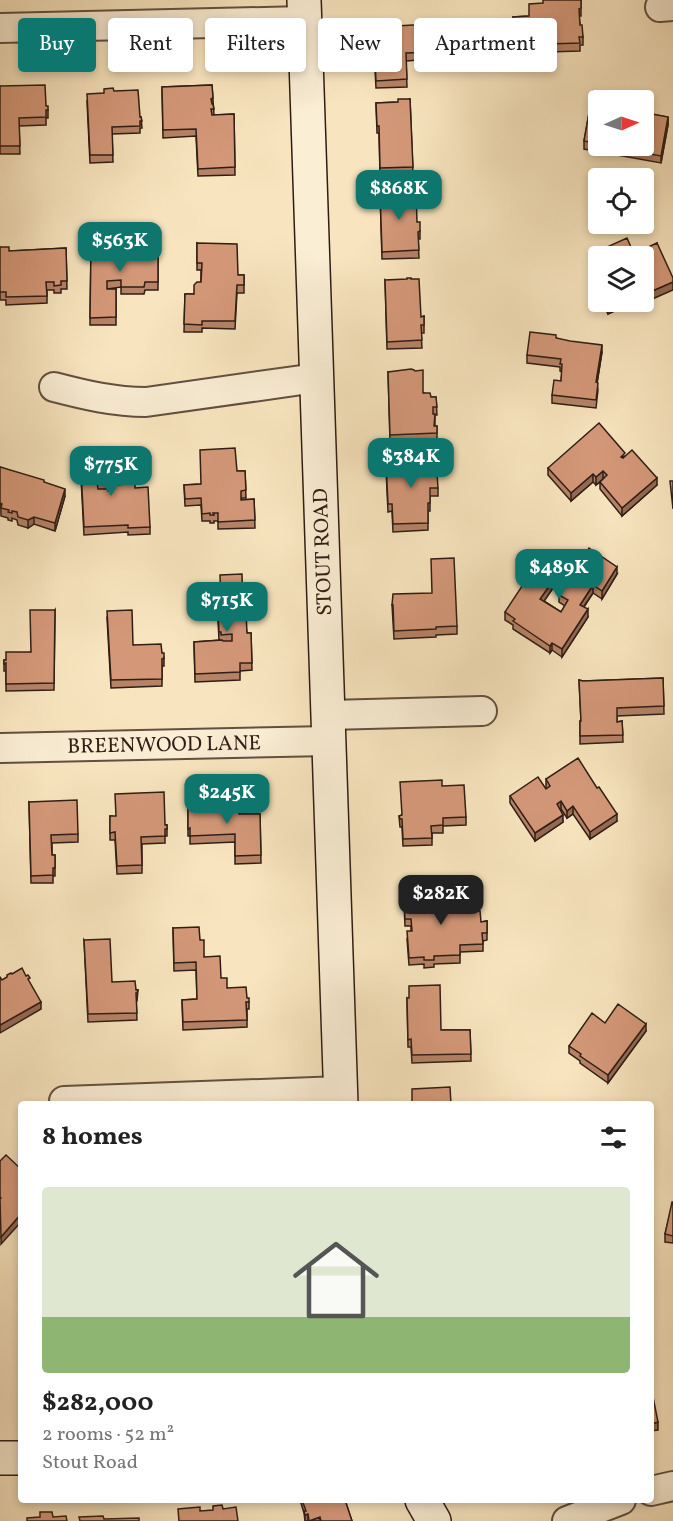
<!DOCTYPE html>
<html lang="en">
<head>
<meta charset="utf-8">
<style>
	:root { --surface:#fff; --page:#f2f2f2; --text:#222; --muted:#767676; --accent:#0f766e }
	body { margin:0; font-family:Vollkorn,serif; background:var(--page); color:var(--text); height:100vh; display:flex; flex-direction:column; font-size:22px; white-space:nowrap }
	* { box-sizing:border-box; margin:0 }
	p { font-size:20px; color:var(--muted) }
	.icon { flex:none; width:33px; height:33px; fill:none; stroke:currentColor; stroke-width:2; stroke-linecap:round; stroke-linejoin:round }
	.map { position:relative; flex:1; overflow:hidden }
	.panel { position:absolute; left:18px; top:1101px; width:636px; height:402px; display:flex; flex-direction:column; background:var(--surface); border-radius:6px; box-shadow:0 3px 9px #0003 }
	.panel>* { flex:none }
	.banner { position:absolute; left:18px; top:18px; width:638px; height:54px; display:flex; gap:12px }
	.needle { width:39px; rotate:87deg }
	.tools { position:absolute; left:588px; top:90px; display:grid; gap:12px }
	.tools a { display:grid; place-items:center; width:66px; height:66px; border-radius:6px; background:var(--surface); box-shadow:0 3px 9px #0003; font-size:30px }
	.price { position:absolute; translate:-50% -51px; padding:0 14px; border-radius:12px; background:var(--accent); color:#fff; font-size:20px; line-height:39px; filter:drop-shadow(0 2px 3px #0008) }
	.price::after { content:''; position:absolute; left:50%; top:36px; width:18px; height:14px; margin-left:-9px; background:inherit; clip-path:polygon(0 0,100% 0,50% 100%) }
	.price.on { background:#222; color:#fff }
	ul { padding:0; list-style:none }
	li { display:grid; align-content:center; gap:12px; height:318px; padding:0 24px }
	li span { display:grid; place-items:center; height:186px; border-radius:6px; color:#555 }
	li>.icon { margin-inline-start:auto }
	span .icon { width:108px; height:108px; fill:#fffc; stroke-width:1 }
	li b { font-size:26px }
	h2 { display:flex; justify-content:space-between; align-items:center; height:72px; padding:0 24px; font-size:26px }
	.pill { padding:0 21px; border-radius:6px; background:var(--surface); box-shadow:0 3px 9px #0003; font-size:21px; line-height:54px }
	.pill.on { background:var(--accent); color:#fff }
	.map>svg:first-child { display:block }
	.lines { fill:none; stroke-linecap:round; stroke-linejoin:round }
	.street-casing { stroke:#624f40; stroke-width:32 }
	.secondary-casing { stroke:#301d15; stroke-width:36 }
	.street { stroke:#faeed5; stroke-width:28 }
	.secondary { stroke:#faeed5; stroke-width:33 }
	.wall { fill:#b68368; stroke:#301d15; stroke-width:1.5 }
	.shaded-wall { fill:#946a55; stroke:#301d15; stroke-width:1.5 }
	.building { fill:#d49879; stroke:#301d15; stroke-width:1.5 }
	.labels { text-anchor:middle; stroke-width:4.5; stroke-linejoin:round; paint-order:stroke }
	.street-label { font-size:21px; fill:#301d15; stroke:#faeed5 }
</style>
</head>
<body>
<div class="map">
<svg width="673" height="1521" viewBox="0 0 673 1521">
	<rect width="100%" height="100%" fill="#f8e5bf"/>
	<filter id="stains"><feTurbulence type="fractalNoise" baseFrequency=".00333" numOctaves="4"/><feColorMatrix values="0 0 0 0 .2 0 0 0 0 .09 0 0 0 0 .02 0 0 0 .5 -.17"/></filter>
	<radialGradient id="worn" r=".72"><stop offset=".6" stop-color="#630" stop-opacity="0"/><stop offset="1" stop-color="#630" stop-opacity=".3"/></radialGradient>
	<g class="lines">
		<g class="street-casing">
			<g id="street">
				<path d="M660 7 673 6"/>
				<path d="M0 28 304 21"/>
				<path d="M54 387C85 395 114 402 146 402L316 378"/>
				<path d="M329 715 482 711"/>
				<path d="M0 748 329 741"/>
				<path d="M64 1101 341 1091"/>
				<path d="M651 1491 673 1486"/>
				<path d="M567 1521 621 1500"/>
			</g>
		</g>
		<g class="secondary-casing">
			<g id="secondary">
				<path d="M304 0 341 1104"/>
				<path d="M0 1458H21"/>
				<path d="M422 1500 434 1521"/>
			</g>
		</g>
		<use href="#street" class="street"/>
		<use href="#secondary" class="secondary"/>
	</g>
	<g class="wall">
		<path d="M581 0V16H579L580 25 583 37V45H580V51L514 53 513 17 529 16 543 3Z"/>
		<path d="M374 50 433 52V59L406 61 407 87 376 88Z"/>
		<path d="M212 85 214 115 234 114 235 175 198 176 196 136 163 138 162 87Z"/>
		<path d="M0 86 46 106 48 110V118H46V125L19 126 20 154H0Z"/>
		<path d="M114 91 140 117H141L142 128H140V133L112 134 113 162 90 163 87 101 104 93Z"/>
		<path d="M593 91 625 97V100H598V146H644V108L647 109V113L668 117V125L661 163 584 149V141Z"/>
		<path d="M410 99 413 174 380 175 379 133H377L376 103 398 102Z"/>
		<path d="M380 191 417 222 420 231V239H418L419 258 382 259Z"/>
		<path d="M158 243V290H145L144 294H121V287L107 289H116V325H90L91 246H136Z"/>
		<path d="M197 243 238 275H244V293H237L235 329 202 328V332H184L185 294H194L201 282V270H197Z"/>
		<path d="M657 243 650 300 646 292 644 293V256H598V293L595 285V277L591 266V258L607 251V247L634 254Z"/>
		<path d="M0 247 9 251 66 248 67 289H61V293H54V290H47V303L6 305V300H0Z"/>
		<path d="M385 280 421 317 424 316V333H421L422 348 387 349Z"/>
		<path d="M602 302H631L625 304V306L608 314Z"/>
		<path d="M556 338 602 352 597 383 598 390 596 408 552 403V395L561 381 562 372 560 371V367L527 363V355Z"/>
		<path d="M388 372 431 397H436L437 415H435V426H437V440L390 442Z"/>
		<path d="M625 456 657 485 622 516 600 489V482L596 485 593 482 571 501 548 475V468Z"/>
		<path d="M80 459 108 482V491L135 488 150 527V534L128 535V532L84 535Z"/>
		<path d="M0 467 44 482 65 496 55 531 34 524 28 528 18 525 17 520 12 518V521L8 520V518L1 516Z"/>
		<path d="M386 470 438 488V496H430V511H428V530L393 532 392 511 388 512Z"/>
		<path d="M237 471H245L246 498H241V500L254 499 255 528 218 529V521H214V523H210V521H202L201 505 185 506 184 485 201 484Z"/>
		<path d="M617 574 602 599 593 593 584 607 588 617 562 657 552 650 550 653 513 629V625L505 620V612L555 585 544 601 561 612 565 606 559 602V595Z"/>
		<path d="M392 605 457 626V634L436 635V637L394 639Z"/>
		<path d="M243 609 247 633H251L252 670 240 671V680L195 682 194 642 221 640H219L218 619Z"/>
		<path d="M55 610 54 690 6 691V671H4V660H6L31 652Z"/>
		<path d="M107 618 133 645 162 653 164 658V666H162V686L111 688Z"/>
		<path d="M663 678 664 714 617 716V722L622 721 623 742 580 744V721H581L579 680 583 681Z"/>
		<path d="M546 779 617 821 590 839 573 814 567 818 561 809H560L563 822 535 841 510 803V796L546 789Z"/>
		<path d="M442 786 466 817V825L443 826V833H432V845L403 846 402 827H400L399 816 402 815Z"/>
		<path d="M29 802 78 834V842L52 843V855H55V876H53V883H31Z"/>
		<path d="M188 803 239 814H260L261 863 235 864V842L190 844V836H188Z"/>
		<path d="M110 816 167 825V836H165V843L142 844V873L117 874 115 840H110Z"/>
		<path d="M404 903 459 912 481 922 487 921V940L483 941V951L460 952V963L434 964V967L424 968V964L409 965 407 939 411 931V926H405Z"/>
		<path d="M173 928 200 940 204 957 221 978 227 988 247 998 249 1002V1009H247V1027L183 1030 182 1000 197 999 196 970 174 971Z"/>
		<path d="M84 940 112 982 138 990 137 1001H136L137 1020 88 1022Z"/>
		<path d="M407 998 441 1030H470L471 1061 412 1063 411 1047H408Z"/>
		<path d="M605 1023 646 1031 608 1083 580 1063V1061L569 1053V1046Z"/>
		<path d="M673 1202V1243L665 1242V1234Z"/>
		<path d="M300 1500H345L352 1521H305L304 1513Z"/>
	</g>
	<g class="shaded-wall">
		<path d="M668 117V125L661 163V156Z"/>
		<path d="M673 282V290L650 300V292Z"/>
		<path d="M646 284V292L644 293V285Z"/>
		<path d="M619 302H631L625 304V306L608 314V306Z"/>
		<path d="M602 345V352L596 390V382Z"/>
		<path d="M603 471V479L596 485V477Z"/>
		<path d="M593 474V482L571 501V493Z"/>
		<path d="M657 478V485L622 516V508Z"/>
		<path d="M65 489V496L55 531V523Z"/>
		<path d="M34 517V524L28 528V520Z"/>
		<path d="M617 567V574L602 599V591Z"/>
		<path d="M555 578V585L540 607V599Z"/>
		<path d="M593 585V593L580 612V605Z"/>
		<path d="M588 609V617L562 657V649Z"/>
		<path d="M552 643V650L550 653V646Z"/>
		<path d="M561 801V809L557 812V804Z"/>
		<path d="M573 806V814L567 818V811Z"/>
		<path d="M617 814V821L590 839V832Z"/>
		<path d="M563 815V822L535 841V833Z"/>
		<path d="M41 1002V1009L0 1033V1025Z"/>
		<path d="M646 1024V1031L608 1083V1075Z"/>
		<path d="M21 1214V1222L1 1244V1237Z"/>
		<path d="M658 1422V1430L651 1431V1424Z"/>
		<path d="M308 1514V1521H305V1515Z"/>
		<path d="M320 1517V1521H309Z"/>
	</g>
	<g class="building">
		<path d="M543 0H581V8L579 9 580 25H582L583 37H579L580 43 514 45 513 17 529 16V4L543 3Z"/>
		<path d="M431 24 433 52 406 53 407 79 376 81 374 42H379L378 27Z"/>
		<path d="M45 85 46 106H48V110H46V117L19 118 20 146H0V86Z"/>
		<path d="M212 85 213 98 211 99 212 104H213L214 109H211L212 115 234 114 235 167 198 169 196 129 163 130 162 87Z"/>
		<path d="M113 88 114 91 138 90 140 117H141L142 121H140V126L112 127 113 155H90L87 94 104 93V89Z"/>
		<path d="M593 91 625 97 624 100H598V144L584 141Z"/>
		<path d="M398 99H410L413 167 380 168 379 126H377L376 103 398 102Z"/>
		<path d="M644 108 647 109 646 113 668 117 661 156 606 146H644Z"/>
		<path d="M416 190 417 222H420V231L418 232 419 250 382 252 380 191Z"/>
		<path d="M627 238 634 254 657 243 673 278V282L650 292 646 284 644 285V256H598V286L595 277 598 276 591 258 609 250 607 247Z"/>
		<path d="M136 243H158V282H145L144 287H121V280L107 281V289H116V317L90 318 91 246 129 244V246H136Z"/>
		<path d="M197 243 237 244 238 275H244V285H237L235 321H202V325L184 324 185 294H194V285L197 282H201L202 263H197Z"/>
		<path d="M0 247H9V251L66 248 67 281H61V285L54 286V282H46L47 296 6 297V292H0Z"/>
		<path d="M407 278H411V279H419L421 317 424 316V325H421L422 340 387 342 385 280 407 279Z"/>
		<path d="M605 302H619L608 306Z"/>
		<path d="M530 332 556 335V338L570 341 602 345 596 382 598 383 596 400 552 395 554 380 561 381 562 364H560L561 359 527 355Z"/>
		<path d="M411 369 414 370 415 371 423 370V393H430L431 397H436L437 407H433V414H435L434 426H437V433L390 435 388 372Z"/>
		<path d="M599 423 625 453 621 457 623 458 632 450 657 478 622 508 600 482 607 475 603 471 596 477 593 474 571 493 548 468Z"/>
		<path d="M235 448 237 471H245L246 490 241 491V500L254 499 255 520 218 522V513H213L214 515H210V513L202 514 201 498 185 499 184 485 201 484 200 450Z"/>
		<path d="M106 450 108 482H97L98 489H108V491H112V485L129 484H135V488L148 487 150 527 128 528V525L84 527 80 452Z"/>
		<path d="M436 458 438 488H430V503H428V523L393 524 392 504H388L386 462 426 460V459Z"/>
		<path d="M0 467 44 480V482L65 489 55 523 34 517 28 520 18 517 17 512 12 511V513L8 512 9 510 1 508 2 504 0 503Z"/>
		<path d="M670 481H673V509Z"/>
		<path d="M589 548 617 567 602 591 593 585 580 605 588 609 562 649 552 643 550 646 513 621 515 619 505 612 536 565 555 578 540 599 561 612 568 600 559 595Z"/>
		<path d="M454 558 457 626 436 627V629L394 631 393 605H392L393 594 432 593 431 559Z"/>
		<path d="M242 574 243 609 246 612 247 633H251L252 663H240V672L195 674 194 642 222 640 223 641H232V634L221 635V632H219L218 612H221L220 575Z"/>
		<path d="M30 610H55L54 683 6 684V663L4 664V660H6V652H31Z"/>
		<path d="M132 610 133 645 161 644 162 653H164V658L162 659V679L111 680 107 611Z"/>
		<path d="M663 678 664 706 617 708V722L622 721 623 735 580 736V721H581L579 680 583 681Z"/>
		<path d="M578 758 597 788 599 787 617 814 590 832 573 806 567 811 561 801 557 804 563 815 535 833 510 796 538 777 546 789 550 786 546 779Z"/>
		<path d="M442 780V786L464 785 466 817 443 818V825L431 826 432 838 403 839 402 819H400L399 816 402 815 400 782Z"/>
		<path d="M164 792 165 825H167V829H165V836L141 837 142 865 117 866 115 832 110 833V816H116L115 794Z"/>
		<path d="M77 800 78 834 51 835 52 855H55V868H53V875L31 876 29 802Z"/>
		<path d="M238 801 239 814H260L261 855 235 856V834L190 836V828L188 829V803Z"/>
		<path d="M458 893 459 912 480 911 481 922 487 921V933H482L483 944 460 945V955L434 956V960H424V957L409 958 407 931H412L411 919H405L404 895Z"/>
		<path d="M199 927 200 940H204V957L220 956 221 978H227V988L246 987 247 998H249V1002H246L247 1020 183 1022 182 1000 197 999 196 962 174 963 173 928Z"/>
		<path d="M110 939 112 982 135 981 136 990H138L137 993H136L137 1013 88 1014 84 940Z"/>
		<path d="M22 968 26 976 28 975 30 978 28 979 41 1002 0 1025V977L2 980 7 977V975L11 973 12 974Z"/>
		<path d="M440 985 441 1030H470L471 1054 412 1055 411 1039 408 1040 407 998H409V986Z"/>
		<path d="M618 1004 646 1024 608 1075 580 1056 581 1054 569 1046 592 1013 605 1023Z"/>
		<path d="M450 1087 451 1104H412V1089Z"/>
		<path d="M6 1155 21 1169V1214L1 1237 0 1199 1 1198 0 1197V1161Z"/>
		<path d="M672 1202H673V1236L665 1234Z"/>
		<path d="M651 1387 658 1422 651 1424Z"/>
		<path d="M302 1500H345L352 1521H321L320 1517 309 1521 308 1514 305 1515 304 1511H306Z"/>
		<path d="M222 1505 223 1509 236 1507 238 1521H179L178 1509 200 1507V1511L213 1510V1506Z"/>
		<path d="M40 1512H52L53 1517 66 1516 67 1521H27V1518L40 1517Z"/>
		<path d="M103 1516 104 1519 139 1518V1521H80L79 1517Z"/>
	</g>
	<g class="labels">
		<g class="street-label">
			<text transform="translate(322 552) rotate(-92)" y="7">STOUT ROAD</text>
			<text transform="translate(164 744) rotate(-1)" y="7">BREENWOOD LANE</text>
		</g>
	</g>
	<rect width="100%" height="100%" filter="url(#stains)"/>
	<rect width="100%" height="100%" fill="url(#worn)"/>
</svg>
<div class="tools">
<a><svg class="needle" viewBox="-14 -14 28 28"><path d="M0-13l5 13h-10z" fill="#e53935"/><path d="M0 13l5-13h-10z" fill="#767676"/></svg></a>
<a><svg class="icon" aria-label="locate" viewBox="0 0 24 24"><circle cx="12" cy="12" r="6"/><path d="M12 2v4M12 18v4M2 12h4M18 12h4"/></svg></a>
<a><svg class="icon" aria-label="layers" viewBox="0 0 24 24"><path d="M12 4l9 5-9 5-9-5zM3 14l9 5 9-5"/></svg></a>
</div>
<b class="price" style="left:399px;top:221px">$868K</b>
<b class="price" style="left:120px;top:273px">$563K</b>
<b class="price" style="left:411px;top:489px">$384K</b>
<b class="price" style="left:111px;top:497px">$775K</b>
<b class="price" style="left:559px;top:600px">$489K</b>
<b class="price" style="left:227px;top:633px">$715K</b>
<b class="price" style="left:227px;top:825px">$245K</b>
<b class="price on" style="left:441px;top:926px">$282K</b>
<div class="banner">
<a class="pill on">Buy</a>
<a class="pill">Rent</a>
<a class="pill">Filters</a>
<a class="pill">New</a>
<a class="pill">Apartment</a>
</div>
<section class="panel">
<h2>8 homes<svg class="icon" aria-label="filters" viewBox="0 0 24 24"><path d="M4 7h16M4 17h16"/><circle cx="9" cy="7" r="2"/><circle cx="15" cy="17" r="2"/></svg></h2>
<ul>
<li><span style="background:linear-gradient(#dfe7d0 70%,#8fb573 0)"><svg class="icon" aria-label="home" viewBox="0 0 24 24"><path d="M3 11l9-7 9 7M6 9v11h12V9"/></svg></span><div><b>$282,000</b><p>2 rooms · 52 m²</p><p>Stout Road</p></div></li>
</ul>
</section>
</div>
</body>
</html>
